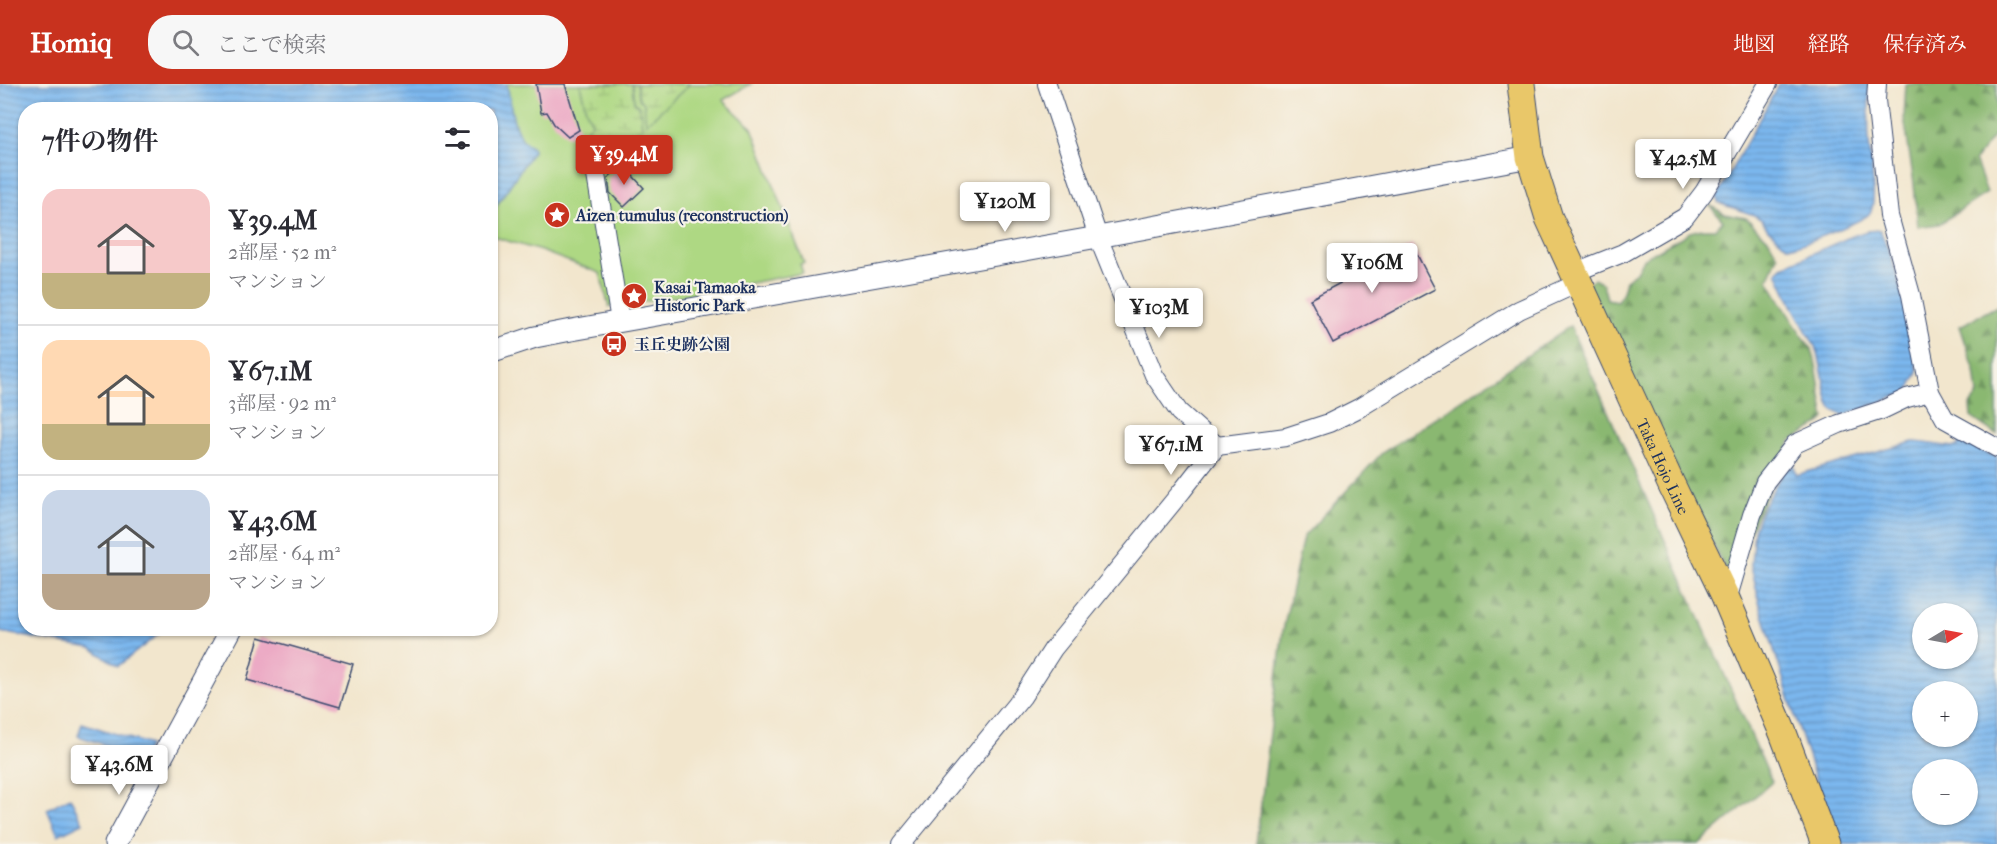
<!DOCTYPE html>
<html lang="ja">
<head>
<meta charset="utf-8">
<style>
	:root { --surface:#fff; --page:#f7f7f7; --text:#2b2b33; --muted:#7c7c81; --line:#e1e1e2; --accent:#c8321e }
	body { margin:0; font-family:"IM FELL French Canon","Noto Serif JP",serif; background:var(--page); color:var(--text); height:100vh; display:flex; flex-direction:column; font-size:22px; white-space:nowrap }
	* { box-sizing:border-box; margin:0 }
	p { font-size:20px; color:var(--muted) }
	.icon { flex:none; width:33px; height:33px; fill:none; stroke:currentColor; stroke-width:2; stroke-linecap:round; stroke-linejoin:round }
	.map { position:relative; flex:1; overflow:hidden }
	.details { position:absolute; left:18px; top:18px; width:480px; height:534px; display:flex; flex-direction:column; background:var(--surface); border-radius:24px; box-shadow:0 2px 4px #0004 }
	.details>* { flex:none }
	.needle { width:39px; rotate:80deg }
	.tools { position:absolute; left:1912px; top:519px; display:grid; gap:12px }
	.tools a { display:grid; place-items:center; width:66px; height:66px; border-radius:50%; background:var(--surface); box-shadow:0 2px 4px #0004; font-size:30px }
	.price { position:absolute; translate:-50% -51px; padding:0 14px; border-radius:6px; background:#fff; color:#222; font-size:20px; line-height:39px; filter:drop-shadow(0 2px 3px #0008) }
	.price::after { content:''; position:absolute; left:50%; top:36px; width:18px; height:14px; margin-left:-9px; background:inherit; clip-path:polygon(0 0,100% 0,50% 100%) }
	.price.current { background:var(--accent); color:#fff }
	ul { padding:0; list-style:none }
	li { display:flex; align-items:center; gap:18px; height:150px; padding:0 24px }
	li+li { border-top:2px solid var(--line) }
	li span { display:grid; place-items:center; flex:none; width:168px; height:120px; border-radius:18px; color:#555 }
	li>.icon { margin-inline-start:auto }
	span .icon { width:72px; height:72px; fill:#fffc; stroke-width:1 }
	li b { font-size:26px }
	h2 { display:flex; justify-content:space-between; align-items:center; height:72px; padding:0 24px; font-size:26px }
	header { display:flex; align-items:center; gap:36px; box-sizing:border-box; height:84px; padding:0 30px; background:var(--accent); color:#fff }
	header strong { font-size:28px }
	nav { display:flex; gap:33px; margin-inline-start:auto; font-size:21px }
	.search { width:420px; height:54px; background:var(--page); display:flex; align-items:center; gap:15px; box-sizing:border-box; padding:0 21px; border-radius:24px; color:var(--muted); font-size:22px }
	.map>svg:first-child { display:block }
	.green { fill:#aed883; stroke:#648470; stroke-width:1.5 }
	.forest { fill:url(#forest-firs); stroke:#527468; stroke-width:1.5 }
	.wetland { fill:url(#wetland-marsh); stroke:#648470; stroke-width:1.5 }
	.water { fill:url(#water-rules); stroke:#4c73a6; stroke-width:1.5; fill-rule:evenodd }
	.building { fill:#ecaac5 }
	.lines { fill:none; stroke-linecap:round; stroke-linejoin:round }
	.minor-casing { stroke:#3b4a6f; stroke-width:20 }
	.tertiary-casing { stroke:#3b4a6f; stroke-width:23 }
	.primary-casing { stroke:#3b4a6f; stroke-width:29 }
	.minor { stroke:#fff; stroke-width:18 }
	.tertiary { stroke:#fff; stroke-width:21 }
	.primary { stroke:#e9c769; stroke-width:27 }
	.labels { text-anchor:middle; stroke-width:4.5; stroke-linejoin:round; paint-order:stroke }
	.poi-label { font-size:16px; font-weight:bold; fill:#1b2f5e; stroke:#f7f3e8; text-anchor:start }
	.street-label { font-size:16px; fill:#1b2f5e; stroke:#f7f3e8 }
</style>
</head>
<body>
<header>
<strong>Homiq</strong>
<div class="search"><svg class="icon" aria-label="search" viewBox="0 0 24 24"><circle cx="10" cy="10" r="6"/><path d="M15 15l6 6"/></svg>ここで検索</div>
<nav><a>地図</a><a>経路</a><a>保存済み</a></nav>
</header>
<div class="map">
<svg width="1997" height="760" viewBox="0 0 1997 760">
	<defs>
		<pattern id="forest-firs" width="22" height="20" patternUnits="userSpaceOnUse" patternTransform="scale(1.5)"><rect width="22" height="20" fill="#8ab871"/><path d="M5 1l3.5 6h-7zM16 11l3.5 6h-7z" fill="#709660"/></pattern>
		<pattern id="wetland-marsh" width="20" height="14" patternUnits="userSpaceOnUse" patternTransform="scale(1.5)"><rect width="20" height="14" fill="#aed883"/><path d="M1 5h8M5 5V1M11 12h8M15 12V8" fill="none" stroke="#95ba74"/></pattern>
		<pattern id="water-rules" width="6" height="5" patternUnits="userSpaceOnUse" patternTransform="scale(1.5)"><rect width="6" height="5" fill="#7cb7ee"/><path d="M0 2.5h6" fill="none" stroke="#6595c4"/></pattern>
	</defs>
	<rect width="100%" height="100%" fill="#f7f3e8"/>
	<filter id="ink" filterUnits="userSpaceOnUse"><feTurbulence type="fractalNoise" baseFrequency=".0167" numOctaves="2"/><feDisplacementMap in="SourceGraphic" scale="12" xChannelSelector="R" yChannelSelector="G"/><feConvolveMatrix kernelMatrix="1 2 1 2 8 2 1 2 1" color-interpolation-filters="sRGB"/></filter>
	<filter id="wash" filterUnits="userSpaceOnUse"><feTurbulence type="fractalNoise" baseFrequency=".008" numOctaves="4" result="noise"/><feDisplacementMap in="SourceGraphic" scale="24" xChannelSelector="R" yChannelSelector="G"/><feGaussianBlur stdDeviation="1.35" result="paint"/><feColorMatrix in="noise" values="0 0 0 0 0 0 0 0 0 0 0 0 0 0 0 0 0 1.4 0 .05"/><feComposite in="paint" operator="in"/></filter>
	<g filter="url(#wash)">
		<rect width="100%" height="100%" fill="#f2e6cd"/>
		<path class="green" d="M507 0H751L723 16 752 44 804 179 800 180 803 189 688 211 609 223 600 189 541 167 491 152V130L533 67 532 63C512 54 511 20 507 0Z"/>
		<g class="forest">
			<path d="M1906 0H1997V48L1975 76 1987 109 1939 140 1918 143 1914 100 1904 33Z"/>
			<path d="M1709 121 1725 130 1746 134 1769 156 1778 172 1768 196C1781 219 1796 243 1811 264 1817 273 1821 320 1825 334L1819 340 1791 357 1729 492 1582 201 1594 195 1603 200 1607 215 1617 217 1623 208 1626 196 1636 188 1643 175 1690 148 1702 145H1715L1723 137Z"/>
			<path d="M1997 222V351L1971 333 1970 321 1978 311 1975 287 1960 242Z"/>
			<path d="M1570 242C1637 394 1705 546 1772 698L1699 760H1256L1283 547 1303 453 1382 369 1488 299Z"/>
		</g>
		<g class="wetland">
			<path d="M580 0H632L634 18 640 23 642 44 633 53 591 61 586 46 592 39 586 26Z"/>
			<path d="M637 0H690L646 40 644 19 639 15Z"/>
		</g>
		<g class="water">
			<path d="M0 0H507C511 20 512 54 532 63L533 67 491 129 490 26H26V544L165 545 118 582 91 564 0 548Z"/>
			<path d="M1779 0H1869C1869 19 1868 38 1869 56 1869 71 1879 120 1869 130 1862 138 1809 157 1796 162H1787L1768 145 1762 136 1754 131 1718 119 1717 112Z"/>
			<path d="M1880 146 1891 173 1906 222 1918 288 1908 308 1843 332 1832 325 1828 317 1818 268 1793 223 1777 188 1782 183 1850 153 1867 147Z"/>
			<path d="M1913 358C1928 358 1942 363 1957 363L1960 358 1997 373V760H1841L1828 734 1792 623 1760 521 1751 481 1754 447 1761 427 1784 386 1794 382 1796 391ZM1923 530H1968V574H1923ZM1923 608H1968V652H1923ZM1923 686H1968V730H1923Z"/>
			<path d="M82 639 150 661 142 673 78 652Z"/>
			<path d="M70 713 83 739 58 751 47 725Z"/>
		</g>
		<g id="blocks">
			<g class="building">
				<path d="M536 0H565L579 46 568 53 554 40 547 28 541 29Z"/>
				<path d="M622 80 644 104 624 123 610 109 608 94Z"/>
				<path d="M1412 161 1435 205 1333 259 1310 215Z"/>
				<path d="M259 553 353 580 340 623 247 596Z"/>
			</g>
		</g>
	</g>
	<g filter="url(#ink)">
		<use href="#blocks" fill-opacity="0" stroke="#3b4a6f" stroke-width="1.5"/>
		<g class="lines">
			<g class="minor-casing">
				<g id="minor">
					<path d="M1047 0 1098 153 1154 291 1179 328 1217 362"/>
					<path d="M1877 0 1876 16 1889 132 1911 211 1930 308 1945 335 1997 364"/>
					<path d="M596 91 620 237"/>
					<path d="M1573 189 1623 169 1685 133 1704 108 1768 0"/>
					<path d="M1724 510 1730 506 1752 431 1765 398 1795 360 1839 340 1882 326 1907 314 1930 308"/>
					<path d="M902 760 1022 613 1053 565 1182 407 1217 362 1286 353 1329 339 1359 324 1519 226 1578 199"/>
				</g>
			</g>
			<g class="tertiary-casing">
				<g id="tertiary">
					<path d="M490 268 535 253 566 247 1098 153 1530 73"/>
					<path d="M115 760 232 544"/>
				</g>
			</g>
			<g class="primary-casing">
				<g id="primary">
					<path id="s1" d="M1521 0 1530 73 1549 134 1672 402 1724 510 1783 649 1825 760"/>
				</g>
			</g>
			<use href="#minor" class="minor"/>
			<use href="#tertiary" class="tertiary"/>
			<use href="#primary" class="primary"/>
		</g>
	</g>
	<defs>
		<g id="sight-disc" transform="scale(1.35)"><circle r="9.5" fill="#c8321e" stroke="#f7f3e8"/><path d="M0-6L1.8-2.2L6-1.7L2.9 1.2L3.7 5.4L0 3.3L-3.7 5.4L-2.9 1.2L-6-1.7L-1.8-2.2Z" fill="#fff"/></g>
		<g id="bus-disc" transform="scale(1.35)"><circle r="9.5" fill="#c8321e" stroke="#f7f3e8"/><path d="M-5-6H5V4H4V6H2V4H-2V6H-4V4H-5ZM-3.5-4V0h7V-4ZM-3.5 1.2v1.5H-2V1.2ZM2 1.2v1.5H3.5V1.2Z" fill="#fff"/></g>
	</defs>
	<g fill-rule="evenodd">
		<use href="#sight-disc" x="557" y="131"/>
		<use href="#sight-disc" x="634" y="212"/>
		<use href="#bus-disc" x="614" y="260"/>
	</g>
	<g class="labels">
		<g class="poi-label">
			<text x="576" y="137">Aizen tumulus (reconstruction)</text>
			<text x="654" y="209">Kasai Tamaoka<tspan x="654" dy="18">Historic Park</tspan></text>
			<text x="634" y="266">玉丘史跡公園</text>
		</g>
		<g class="street-label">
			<text dy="6" stroke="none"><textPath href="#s1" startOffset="411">Taka Hojo Line</textPath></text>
		</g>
	</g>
</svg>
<div class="tools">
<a><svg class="needle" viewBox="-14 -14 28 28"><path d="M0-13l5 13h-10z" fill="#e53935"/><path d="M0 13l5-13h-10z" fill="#7c7c81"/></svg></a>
<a>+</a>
<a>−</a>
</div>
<b class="price current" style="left:624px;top:102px">¥39.4M</b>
<b class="price" style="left:1683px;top:106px">¥42.5M</b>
<b class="price" style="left:1005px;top:149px">¥120M</b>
<b class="price" style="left:1372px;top:210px">¥106M</b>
<b class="price" style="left:1159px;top:255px">¥103M</b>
<b class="price" style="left:1171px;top:392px">¥67.1M</b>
<b class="price" style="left:119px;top:712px">¥43.6M</b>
<section class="details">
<h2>7件の物件<svg class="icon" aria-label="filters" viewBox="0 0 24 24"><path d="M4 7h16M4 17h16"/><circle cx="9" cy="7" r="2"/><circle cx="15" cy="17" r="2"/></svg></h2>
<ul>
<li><span style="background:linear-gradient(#f6c9c9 70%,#c2b280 0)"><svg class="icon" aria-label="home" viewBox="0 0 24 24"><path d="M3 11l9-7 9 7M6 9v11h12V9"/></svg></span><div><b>¥39.4M</b><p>2部屋 · 52 m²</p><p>マンション</p></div></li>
<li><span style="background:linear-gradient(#ffd9b3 70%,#c2b280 0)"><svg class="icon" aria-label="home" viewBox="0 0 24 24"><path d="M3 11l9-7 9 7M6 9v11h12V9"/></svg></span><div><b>¥67.1M</b><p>3部屋 · 92 m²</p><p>マンション</p></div></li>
<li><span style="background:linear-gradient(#c9d6e8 70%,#b9a48a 0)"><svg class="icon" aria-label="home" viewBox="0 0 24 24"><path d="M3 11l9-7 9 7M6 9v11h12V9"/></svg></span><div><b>¥43.6M</b><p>2部屋 · 64 m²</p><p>マンション</p></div></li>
</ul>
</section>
</div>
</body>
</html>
